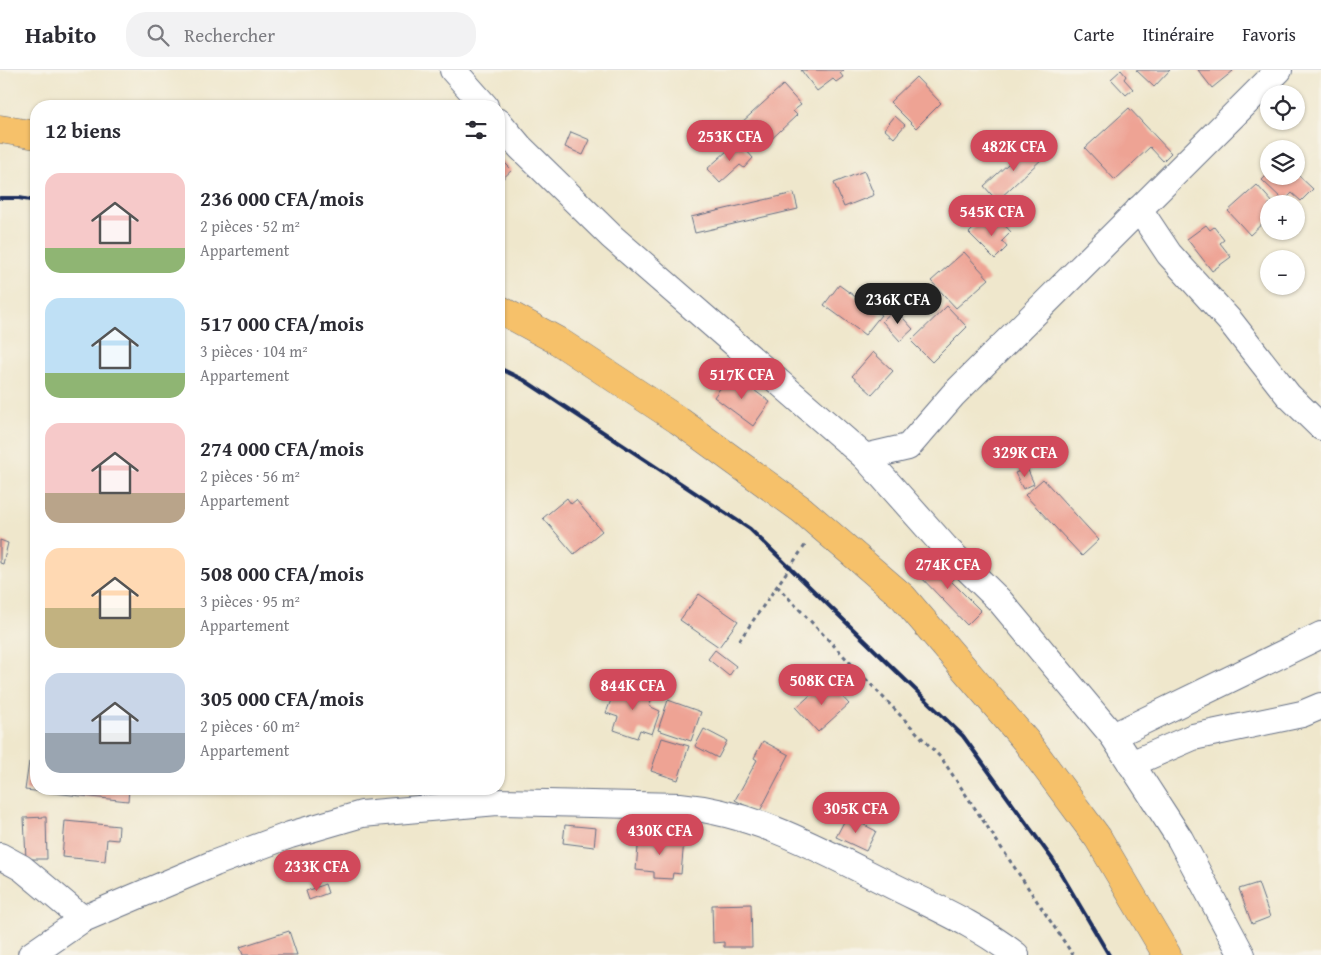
<!DOCTYPE html>
<html lang="fr">
<head>
<meta charset="utf-8">
<style>
	:root { --surface:#fff; --page:#f2f2f3; --text:#2b2b33; --muted:#7c7c81; --line:#e1e1e2; --accent:#d1495b }
	body { margin:0; font-family:"Gentium Book Plus",serif; background:var(--page); color:var(--text); height:100vh; display:flex; flex-direction:column; font-size:19px; white-space:nowrap }
	* { box-sizing:border-box; margin:0 }
	p { font-size:16px; color:var(--muted) }
	.icon { flex:none; width:28px; height:28px; fill:none; stroke:currentColor; stroke-width:2; stroke-linecap:round; stroke-linejoin:round }
	.map { position:relative; flex:1; overflow:hidden }
	.panel { position:absolute; left:30px; top:30px; width:475px; height:695px; display:flex; flex-direction:column; background:var(--surface); border-radius:20px; box-shadow:0 1px 4px #0004 }
	.panel>* { flex:none }
	.fabs { position:absolute; left:1260px; top:15px; display:grid; gap:10px }
	.fabs a { display:grid; place-items:center; width:45px; height:45px; border-radius:50%; background:var(--surface); box-shadow:0 1px 4px #0004; font-size:25px }
	.price { position:absolute; translate:-50% -42px; padding:0 11px; border-radius:18px; background:var(--accent); color:#fff; font-size:16px; line-height:32px; filter:drop-shadow(0 1px 2px #0008) }
	.price::after { content:''; position:absolute; left:50%; top:30px; width:15px; height:11px; margin-left:-8px; background:inherit; clip-path:polygon(0 0,100% 0,50% 100%) }
	.price.selected { background:#222; color:#fff }
	ul { padding:0; list-style:none }
	li { display:flex; align-items:center; gap:15px; height:125px; padding:0 15px }
	li span { display:grid; place-items:center; flex:none; width:140px; height:100px; border-radius:15px; color:#555 }
	li>.icon { margin-inline-start:auto }
	span .icon { width:60px; height:60px; fill:#fffc; stroke-width:1 }
	li b { font-size:21px }
	h2 { display:flex; justify-content:space-between; align-items:center; height:60px; padding:0 15px; font-size:21px }
	header { display:flex; align-items:center; gap:30px; box-sizing:border-box; height:70px; padding:0 25px; background:var(--surface); border-bottom:1px solid var(--line) }
	header strong { font-size:24px }
	nav { display:flex; gap:28px; margin-inline-start:auto; font-size:18px }
	.search { width:350px; height:45px; background:var(--page); display:flex; align-items:center; gap:12px; box-sizing:border-box; padding:0 18px; border-radius:20px; color:var(--muted); font-size:19px }
	.map>svg:first-child { display:block }
	.building { fill:#eea394 }
	.lines { fill:none; stroke-linecap:round; stroke-linejoin:round }
	.street-casing { stroke:#656f84; stroke-width:28 }
	.primary-casing { stroke:#656f84; stroke-width:29 }
	.path { stroke:#656f84; stroke-width:3; stroke-dasharray:4 4; stroke-linecap:butt }
	.street { stroke:#fff; stroke-width:26 }
	.primary { stroke:#f6c16b; stroke-width:28 }
	.rail { stroke:#1b2f5e; stroke-width:4 }
</style>
</head>
<body>
<header>
<strong>Habito</strong>
<div class="search"><svg class="icon" aria-label="search" viewBox="0 0 24 24"><circle cx="10" cy="10" r="6"/><path d="M15 15l6 6"/></svg>Rechercher</div>
<nav><a>Carte</a><a>Itinéraire</a><a>Favoris</a></nav>
</header>
<div class="map">
<svg width="1321" height="885" viewBox="0 0 1321 885">
	<rect width="100%" height="100%" fill="#f7f3e8"/>
	<filter id="ink" filterUnits="userSpaceOnUse"><feTurbulence type="fractalNoise" baseFrequency=".02" numOctaves="2"/><feDisplacementMap in="SourceGraphic" scale="10" xChannelSelector="R" yChannelSelector="G"/><feConvolveMatrix kernelMatrix="1 2 1 2 8 2 1 2 1" color-interpolation-filters="sRGB"/></filter>
	<filter id="wash" filterUnits="userSpaceOnUse"><feTurbulence type="fractalNoise" baseFrequency=".0096" numOctaves="4" result="noise"/><feDisplacementMap in="SourceGraphic" scale="20" xChannelSelector="R" yChannelSelector="G"/><feGaussianBlur stdDeviation="1.12" result="paint"/><feColorMatrix in="noise" values="0 0 0 0 0 0 0 0 0 0 0 0 0 0 0 0 0 1.4 0 .05"/><feComposite in="paint" operator="in"/></filter>
	<g filter="url(#wash)">
		<rect width="100%" height="100%" fill="#efe7cc"/>
		<g id="blocks">
			<g class="building">
				<path d="M801 0H844L840 3 843 7 836 12 833 9 817 21Z"/>
				<path d="M1121 0 1126 6 1124 9 1133 19 1126 25 1111 9Z"/>
				<path d="M1136 0H1170L1154 17Z"/>
				<path d="M1198 0H1232L1233 1 1212 18Z"/>
				<path d="M916 7 941 33 916 58 890 32Z"/>
				<path d="M783 15 801 35 793 41 797 45 763 77 741 53Z"/>
				<path d="M1129 38 1171 83 1163 91 1150 77 1115 110 1085 78Z"/>
				<path d="M895 46 905 55 894 68 884 59Z"/>
				<path d="M571 62 590 70 583 85 565 77Z"/>
				<path d="M738 71 753 88 744 98 740 95 720 113 707 99Z"/>
				<path d="M1031 73 1044 87 997 131 984 116Z"/>
				<path d="M499 87 512 100 499 112Z"/>
				<path d="M864 101 874 125 844 137 834 113Z"/>
				<path d="M1269 103V106H1296V103L1313 119 1301 131 1292 123 1284 131 1262 110Z"/>
				<path d="M1257 115 1274 134H1269V155L1265 151 1250 165 1228 141Z"/>
				<path d="M794 123 798 139 695 163 691 147Z"/>
				<path d="M996 146 1011 162 1002 171 1007 177 995 189 969 163 980 152 985 158Z"/>
				<path d="M1206 155 1210 160 1214 157 1224 170 1220 173 1231 187 1212 201 1187 169Z"/>
				<path d="M964 182 989 209 956 238 931 211Z"/>
				<path d="M839 215 881 245 865 265 824 235Z"/>
				<path d="M947 236 967 257 932 292 911 271Z"/>
				<path d="M895 239 913 259 900 271 882 251Z"/>
				<path d="M873 282 893 301 872 324 852 306Z"/>
				<path d="M731 303 770 332 753 356 714 327Z"/>
				<path d="M1027 398 1034 414 1023 419 1015 403Z"/>
				<path d="M1043 409 1099 470 1082 486 1025 425Z"/>
				<path d="M567 428 571 434 576 430 602 461 574 484 543 448Z"/>
				<path d="M0 470 8 473 3 494 0 493Z"/>
				<path d="M934 486 955 508 951 511 981 541 967 555 917 503Z"/>
				<path d="M699 524 738 551 719 577 680 550Z"/>
				<path d="M715 580 736 596 729 606 708 589Z"/>
				<path d="M827 610 849 634 818 662 796 638Z"/>
				<path d="M618 612 654 625 649 636 660 641 652 664 640 660 637 668 614 660 618 647 606 643Z"/>
				<path d="M668 630 701 642 691 671 658 660Z"/>
				<path d="M704 659 727 671 718 688 695 676Z"/>
				<path d="M662 668 689 676 678 710 651 701Z"/>
				<path d="M763 671 789 685 759 743 735 730 757 690 754 688Z"/>
				<path d="M29 692H36V719H129L128 731 25 720Z"/>
				<path d="M847 746 876 761 866 781 836 767Z"/>
				<path d="M46 747 47 789H26L24 748Z"/>
				<path d="M65 751 119 756 118 770 107 769 105 791 62 787Z"/>
				<path d="M565 755 596 758 594 777 563 773Z"/>
				<path d="M639 766 684 770 681 804 673 803 672 809 654 808V802L636 800Z"/>
				<path d="M1258 813 1270 847 1252 854 1239 819Z"/>
				<path d="M325 814 328 823 309 830 306 821Z"/>
				<path d="M751 834 752 877H724V872L713 873 712 835Z"/>
				<path d="M289 861 297 885H243L240 877Z"/>
			</g>
		</g>
	</g>
	<g filter="url(#ink)">
		<use href="#blocks" fill-opacity="0" stroke="#656f84" stroke-width="1"/>
		<g class="lines">
			<g class="street-casing">
				<g id="street">
					<path d="M453 0 485 36"/>
					<path d="M499 52 520 77 612 167 865 387 945 477 1000 531 1113 666 1180 769 1242 885"/>
					<path d="M1139 139 1169 184 1230 251 1288 325 1321 357"/>
					<path d="M865 387 908 377 953 325 1279 0"/>
					<path d="M1113 666 1321 565"/>
					<path d="M1131 694 1193 667 1302 644 1321 636"/>
					<path d="M0 786 22 798 83 849"/>
					<path d="M31 885 83 849 215 793 290 765 362 744 497 732 680 736C758 743 824 782 893 816 935 837 979 856 1016 885"/>
				</g>
			</g>
			<g class="primary-casing">
				<g id="primary">
					<path d="M0 59 36 65"/>
					<path d="M499 239 558 271 678 350 802 440 903 527 1026 671 1098 768 1167 885"/>
				</g>
			</g>
			<g class="path">
				<path d="M777 516 942 689 1073 885"/>
				<path d="M739 571 806 474"/>
			</g>
			<use href="#street" class="street"/>
			<use href="#primary" class="primary"/>
			<g class="rail">
				<path d="M0 128H19L36 131"/>
				<path d="M499 298 524 310 750 459 963 666 1053 790 1109 885"/>
			</g>
		</g>
	</g>
</svg>
<div class="fabs">
<a><svg class="icon" aria-label="locate" viewBox="0 0 24 24"><circle cx="12" cy="12" r="6"/><path d="M12 2v4M12 18v4M2 12h4M18 12h4"/></svg></a>
<a><svg class="icon" aria-label="layers" viewBox="0 0 24 24"><path d="M12 4l9 5-9 5-9-5zM3 14l9 5 9-5"/></svg></a>
<a>+</a>
<a>−</a>
</div>
<b class="price" style="left:730px;top:92px">253K CFA</b>
<b class="price" style="left:1014px;top:102px">482K CFA</b>
<b class="price" style="left:992px;top:167px">545K CFA</b>
<b class="price selected" style="left:898px;top:255px">236K CFA</b>
<b class="price" style="left:742px;top:330px">517K CFA</b>
<b class="price" style="left:1025px;top:408px">329K CFA</b>
<b class="price" style="left:948px;top:520px">274K CFA</b>
<b class="price" style="left:822px;top:636px">508K CFA</b>
<b class="price" style="left:633px;top:641px">844K CFA</b>
<b class="price" style="left:856px;top:764px">305K CFA</b>
<b class="price" style="left:660px;top:786px">430K CFA</b>
<b class="price" style="left:317px;top:822px">233K CFA</b>
<section class="panel">
<h2>12 biens<svg class="icon" aria-label="filters" viewBox="0 0 24 24"><path d="M4 7h16M4 17h16"/><circle cx="9" cy="7" r="2"/><circle cx="15" cy="17" r="2"/></svg></h2>
<ul>
<li><span style="background:linear-gradient(#f6c9c9 75%,#8fb573 0)"><svg class="icon" aria-label="home" viewBox="0 0 24 24"><path d="M3 11l9-7 9 7M6 9v11h12V9"/></svg></span><div><b>236 000 CFA/mois</b><p>2 pièces · 52 m²</p><p>Appartement</p></div></li>
<li><span style="background:linear-gradient(#bfe0f5 75%,#8fb573 0)"><svg class="icon" aria-label="home" viewBox="0 0 24 24"><path d="M3 11l9-7 9 7M6 9v11h12V9"/></svg></span><div><b>517 000 CFA/mois</b><p>3 pièces · 104 m²</p><p>Appartement</p></div></li>
<li><span style="background:linear-gradient(#f6c9c9 70%,#b9a48a 0)"><svg class="icon" aria-label="home" viewBox="0 0 24 24"><path d="M3 11l9-7 9 7M6 9v11h12V9"/></svg></span><div><b>274 000 CFA/mois</b><p>2 pièces · 56 m²</p><p>Appartement</p></div></li>
<li><span style="background:linear-gradient(#ffd9b3 60%,#c2b280 0)"><svg class="icon" aria-label="home" viewBox="0 0 24 24"><path d="M3 11l9-7 9 7M6 9v11h12V9"/></svg></span><div><b>508 000 CFA/mois</b><p>3 pièces · 95 m²</p><p>Appartement</p></div></li>
<li><span style="background:linear-gradient(#c9d6e8 60%,#9aa5b1 0)"><svg class="icon" aria-label="home" viewBox="0 0 24 24"><path d="M3 11l9-7 9 7M6 9v11h12V9"/></svg></span><div><b>305 000 CFA/mois</b><p>2 pièces · 60 m²</p><p>Appartement</p></div></li>
</ul>
</section>
</div>
</body>
</html>
